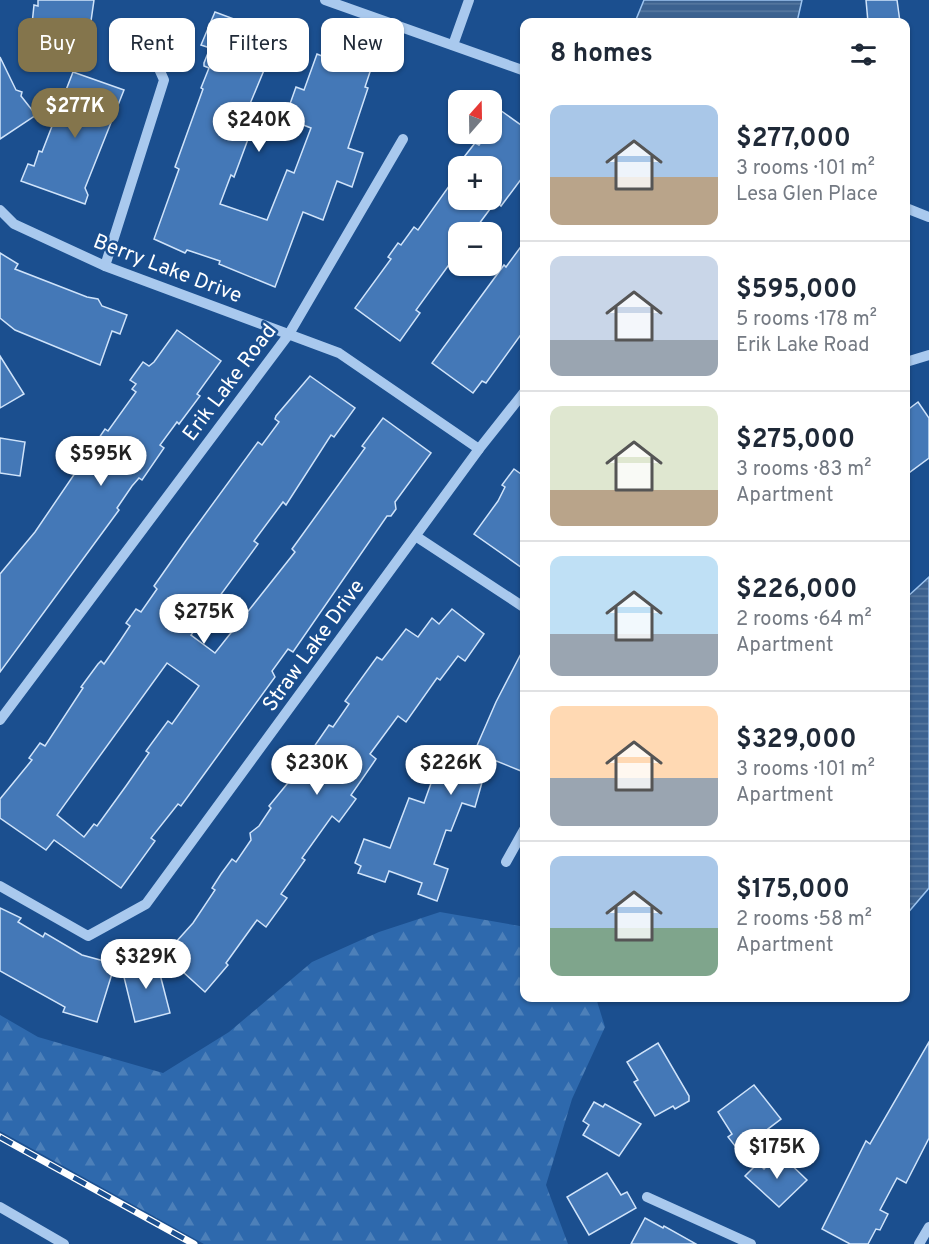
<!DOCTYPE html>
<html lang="en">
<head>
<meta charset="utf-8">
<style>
	:root { --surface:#fff; --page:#f6f6f7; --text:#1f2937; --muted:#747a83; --line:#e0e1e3; --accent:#84754c }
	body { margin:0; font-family:Overpass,sans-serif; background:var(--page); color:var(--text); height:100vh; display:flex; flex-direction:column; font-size:22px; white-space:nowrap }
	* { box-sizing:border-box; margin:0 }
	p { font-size:20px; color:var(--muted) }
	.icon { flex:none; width:33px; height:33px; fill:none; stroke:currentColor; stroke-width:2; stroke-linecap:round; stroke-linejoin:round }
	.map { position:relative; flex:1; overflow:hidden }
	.side { position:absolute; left:520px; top:18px; width:390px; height:984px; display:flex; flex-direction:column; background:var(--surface); border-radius:12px; box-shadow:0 2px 4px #0004 }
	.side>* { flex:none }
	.hud { position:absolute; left:18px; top:18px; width:412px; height:54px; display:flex; gap:12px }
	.needle { width:39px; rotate:20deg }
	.fabs { position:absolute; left:448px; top:90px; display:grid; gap:12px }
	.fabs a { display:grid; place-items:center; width:54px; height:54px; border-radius:12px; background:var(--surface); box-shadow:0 2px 4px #0004; font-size:30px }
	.price { position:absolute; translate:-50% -51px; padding:0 14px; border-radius:21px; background:#fff; color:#222; font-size:20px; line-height:39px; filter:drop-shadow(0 2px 3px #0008) }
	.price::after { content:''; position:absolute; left:50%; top:36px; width:18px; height:14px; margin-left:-9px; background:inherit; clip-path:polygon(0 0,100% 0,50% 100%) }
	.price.selected { background:var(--accent); color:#fff }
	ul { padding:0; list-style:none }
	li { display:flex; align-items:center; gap:18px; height:150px; padding:0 30px }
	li+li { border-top:2px solid var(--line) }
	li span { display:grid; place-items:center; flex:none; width:168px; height:120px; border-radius:12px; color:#555 }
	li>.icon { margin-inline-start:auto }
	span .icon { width:72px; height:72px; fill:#fffc; stroke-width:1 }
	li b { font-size:26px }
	h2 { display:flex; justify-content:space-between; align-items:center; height:72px; padding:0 30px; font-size:26px }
	.pill { padding:0 21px; border-radius:12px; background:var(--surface); box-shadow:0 2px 4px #0004; font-size:21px; line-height:54px }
	.pill.selected { background:var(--accent); color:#fff }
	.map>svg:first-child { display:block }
	.forest { fill:url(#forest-firs) }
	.water { fill:url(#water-rules); stroke:#9cc4f0; stroke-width:1.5 }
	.building { fill:#4478b7; stroke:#cfe3fa; stroke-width:1.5; fill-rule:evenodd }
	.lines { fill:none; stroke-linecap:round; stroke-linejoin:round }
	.minor { stroke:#a9c9ee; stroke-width:10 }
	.rail-casing { stroke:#fff; stroke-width:7 }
	.rail { stroke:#1b4f8f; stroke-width:4.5; stroke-dasharray:14; stroke-linecap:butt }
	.labels { text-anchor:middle; stroke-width:5; stroke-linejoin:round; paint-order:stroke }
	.street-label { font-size:21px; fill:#fff; stroke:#1b4f8f }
</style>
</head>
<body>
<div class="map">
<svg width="929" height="1244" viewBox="0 0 929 1244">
	<defs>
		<pattern id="forest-firs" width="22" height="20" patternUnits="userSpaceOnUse" patternTransform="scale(1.5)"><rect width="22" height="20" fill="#2e69ad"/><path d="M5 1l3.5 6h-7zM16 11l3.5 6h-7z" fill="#4d80b9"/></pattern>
		<pattern id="water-rules" width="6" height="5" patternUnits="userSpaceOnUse" patternTransform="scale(1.5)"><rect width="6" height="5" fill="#3c6290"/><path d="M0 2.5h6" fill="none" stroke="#597aa1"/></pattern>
	</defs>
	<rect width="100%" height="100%" fill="#1b4f8f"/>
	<path class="forest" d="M440 912 525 927V998H596L605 1027 572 1099 546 1185 568 1244H204L0 1131V1015L38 1037 163 1073 229 1032 312 962 379 932Z"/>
	<g class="water">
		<path d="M644 0H802L797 22H635Z"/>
		<path d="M929 577V888L906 915V598Z"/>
	</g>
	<g class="building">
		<path d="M38 0H94L91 21 86 23 83 45 35 39 31 34 34 5 38 6Z"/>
		<path d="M866 0H897L900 22H868Z"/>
		<path d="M215 12 269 32 268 35 277 39 247 111 257 115 234 177 231 175 220 204 267 220 287 170 294 173 311 128 285 118 296 87 304 90 317 54 322 56 325 48 372 66 365 87 368 88 348 148 363 153 352 187 337 181 323 220 303 212 275 287 219 264 220 261 187 250 185 253 154 239 179 169 175 167 203 89 201 88 209 68 204 66V63L210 48 201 45Z"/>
		<path d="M0 57 16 90 22 92 21 96 36 115 0 139Z"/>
		<path d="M73 72 124 90 85 188 88 195 85 204 21 181 28 164 34 166 39 151 42 152Z"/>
		<path d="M500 110 525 128V174L501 206 496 201 473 232H459V274L448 266 416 310 420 313 400 341 355 308 391 259 388 257 398 243 401 245 414 227 418 230 459 172V200H493L492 166H457L475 143 479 145 487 134H492V121Z"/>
		<path d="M525 241V329L486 383 482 381 473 393 432 363 504 265 506 267Z"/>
		<path d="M0 253 18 264 15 269 87 297 98 299 102 306 127 315 120 334 112 331 100 365 15 330 0 318Z"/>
		<path d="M177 330 221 361 197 394 200 396 179 424 177 422 160 445 164 448 142 480 139 478 132 486 117 508 119 510 0 672V574L35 532 105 429 108 431 136 392 132 389 136 384 130 380 143 362 149 366 154 362Z"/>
		<path d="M0 356 24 394 0 408Z"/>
		<path d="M310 376 355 408 334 437 331 435 286 505 283 502 254 541 258 544 191 635 215 653 295 552 292 549 365 448 362 446 383 418 431 453 395 502 396 509 391 516H387L293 652 288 649 272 671 275 677 205 773 181 806 178 804 151 838 155 841 121 888 54 840 46 850 0 818V799L32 760 29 758 40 743 45 746 83 688 81 687 98 664 101 661 104 664 120 641 130 626 126 623 136 609 141 612 157 589 154 586 187 539 258 442 262 445 279 422 275 419 276 416ZM167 663 199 686 172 724 168 721 146 751 149 753 126 786 97 826 94 824 84 837 57 815Z"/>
		<path d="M918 402 929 418V458L906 475V411Z"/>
		<path d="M0 438 25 442 20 476 0 473Z"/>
		<path d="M514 469 525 477V570L474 534 498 501 505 487 502 485Z"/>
		<path d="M452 609 484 634 465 661 458 656 440 680 437 678 406 722 398 716 370 754 376 759 351 795 356 799 339 822 332 816 302 858 305 860 281 894 287 898 266 927 257 920 226 963 228 965 205 992 160 951 167 944 175 943 193 923 215 890 212 888 221 874 232 859 236 862 251 840 250 833 259 826 271 808 269 806 296 773 329 725 333 727 349 704 345 701 377 657 382 660 406 629 418 637 432 618 439 624Z"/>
		<path d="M525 646V762L521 771 489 758 475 807 462 803 451 831 446 830 434 864 448 869 437 901 418 894 422 883 389 871 385 882 358 873 361 866 355 863 364 839 390 848 409 798 424 803 441 755 469 764 496 702Z"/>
		<path d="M0 908 21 918 18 922 43 937 45 933 82 955 115 964 97 1022 63 1012 65 1007 0 971Z"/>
		<path d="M155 955 170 1013 135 1022 121 965 139 971 136 960Z"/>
		<path d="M929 1042V1138L906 1183 897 1178 880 1210 888 1214 880 1230 876 1229 868 1244H850L822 1229 866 1141 870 1144Z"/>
		<path d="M658 1043 689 1096V1101L675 1109 673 1106 655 1116 634 1082 638 1080 627 1062Z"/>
		<path d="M754 1085 781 1119 739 1151 728 1137 732 1134 718 1112Z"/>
		<path d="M594 1102 603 1107 605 1104 641 1124 619 1156 583 1135 589 1125 583 1121Z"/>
		<path d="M779 1153 807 1180 779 1207 745 1176 758 1163 764 1169Z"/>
		<path d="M607 1173 621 1195 627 1192 636 1208 589 1235 567 1197Z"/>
		<path d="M645 1218 663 1228 664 1226 696 1244H631Z"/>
	</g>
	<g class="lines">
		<g class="minor">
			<path d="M325 0 525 71"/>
			<path d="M453 45 469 0"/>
			<path d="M906 208 929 217"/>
			<path d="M0 210 14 224 105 266 339 353 479 449"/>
			<path d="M105 266 164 80 143 33"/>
			<path d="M906 362 929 355"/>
			<path d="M417 537 525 608"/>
			<path d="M0 720 289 334 403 139"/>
			<path d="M506 862 525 828"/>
			<path d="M0 886 88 936 146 904 479 449 525 391"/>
			<path d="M647 1197 751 1244"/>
			<path d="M0 1207 64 1244"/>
			<path d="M919 1244 929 1227"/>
		</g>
		<g class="rail-casing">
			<path id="rail" d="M0 1137 194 1244"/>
		</g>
		<use href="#rail" class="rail"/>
	</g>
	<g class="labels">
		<g class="street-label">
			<text transform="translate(168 268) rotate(21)" y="7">Berry Lake Drive</text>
			<text transform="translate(229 382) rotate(-53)" y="7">Erik Lake Road</text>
			<text transform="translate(313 645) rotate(-54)" y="7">Straw Lake Drive</text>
		</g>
	</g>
</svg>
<div class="fabs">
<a><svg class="needle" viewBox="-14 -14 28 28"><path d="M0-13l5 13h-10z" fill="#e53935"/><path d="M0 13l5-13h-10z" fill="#747a83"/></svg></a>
<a>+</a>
<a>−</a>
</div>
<b class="price selected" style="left:75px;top:139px">$277K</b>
<b class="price" style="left:259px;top:153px">$240K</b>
<b class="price" style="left:101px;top:487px">$595K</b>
<b class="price" style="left:204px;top:645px">$275K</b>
<b class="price" style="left:317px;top:796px">$230K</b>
<b class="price" style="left:451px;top:796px">$226K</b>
<b class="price" style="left:146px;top:990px">$329K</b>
<b class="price" style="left:777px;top:1180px">$175K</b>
<div class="hud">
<a class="pill selected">Buy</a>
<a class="pill">Rent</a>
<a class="pill">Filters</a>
<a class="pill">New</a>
</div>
<section class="side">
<h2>8 homes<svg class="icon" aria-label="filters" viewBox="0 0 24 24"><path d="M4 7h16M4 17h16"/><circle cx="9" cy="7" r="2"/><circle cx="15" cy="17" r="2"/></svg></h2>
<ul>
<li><span style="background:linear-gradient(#a9c7e8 60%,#b9a48a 0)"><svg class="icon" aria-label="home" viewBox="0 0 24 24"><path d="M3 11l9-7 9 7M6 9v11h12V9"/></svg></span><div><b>$277,000</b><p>3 rooms · 101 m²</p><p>Lesa Glen Place</p></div></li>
<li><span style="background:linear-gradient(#c9d6e8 70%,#9aa5b1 0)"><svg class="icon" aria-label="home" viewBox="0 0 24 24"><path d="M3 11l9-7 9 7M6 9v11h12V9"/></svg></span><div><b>$595,000</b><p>5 rooms · 178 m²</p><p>Erik Lake Road</p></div></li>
<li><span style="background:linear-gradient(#dfe7d0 70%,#b9a48a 0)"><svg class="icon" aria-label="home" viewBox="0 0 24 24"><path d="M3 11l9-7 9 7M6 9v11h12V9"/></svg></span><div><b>$275,000</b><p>3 rooms · 83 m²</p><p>Apartment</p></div></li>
<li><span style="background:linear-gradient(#bfe0f5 65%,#9aa5b1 0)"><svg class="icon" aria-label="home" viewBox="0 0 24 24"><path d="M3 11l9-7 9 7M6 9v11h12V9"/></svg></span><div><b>$226,000</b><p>2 rooms · 64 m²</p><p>Apartment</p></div></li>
<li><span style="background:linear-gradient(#ffd9b3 60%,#9aa5b1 0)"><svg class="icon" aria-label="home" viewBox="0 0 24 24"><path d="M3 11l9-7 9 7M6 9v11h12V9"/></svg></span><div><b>$329,000</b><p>3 rooms · 101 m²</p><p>Apartment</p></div></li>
<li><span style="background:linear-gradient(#a9c7e8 60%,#7fa58c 0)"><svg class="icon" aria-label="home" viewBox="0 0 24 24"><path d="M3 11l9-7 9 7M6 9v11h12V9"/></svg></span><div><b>$175,000</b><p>2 rooms · 58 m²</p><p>Apartment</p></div></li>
</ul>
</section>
</div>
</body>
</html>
